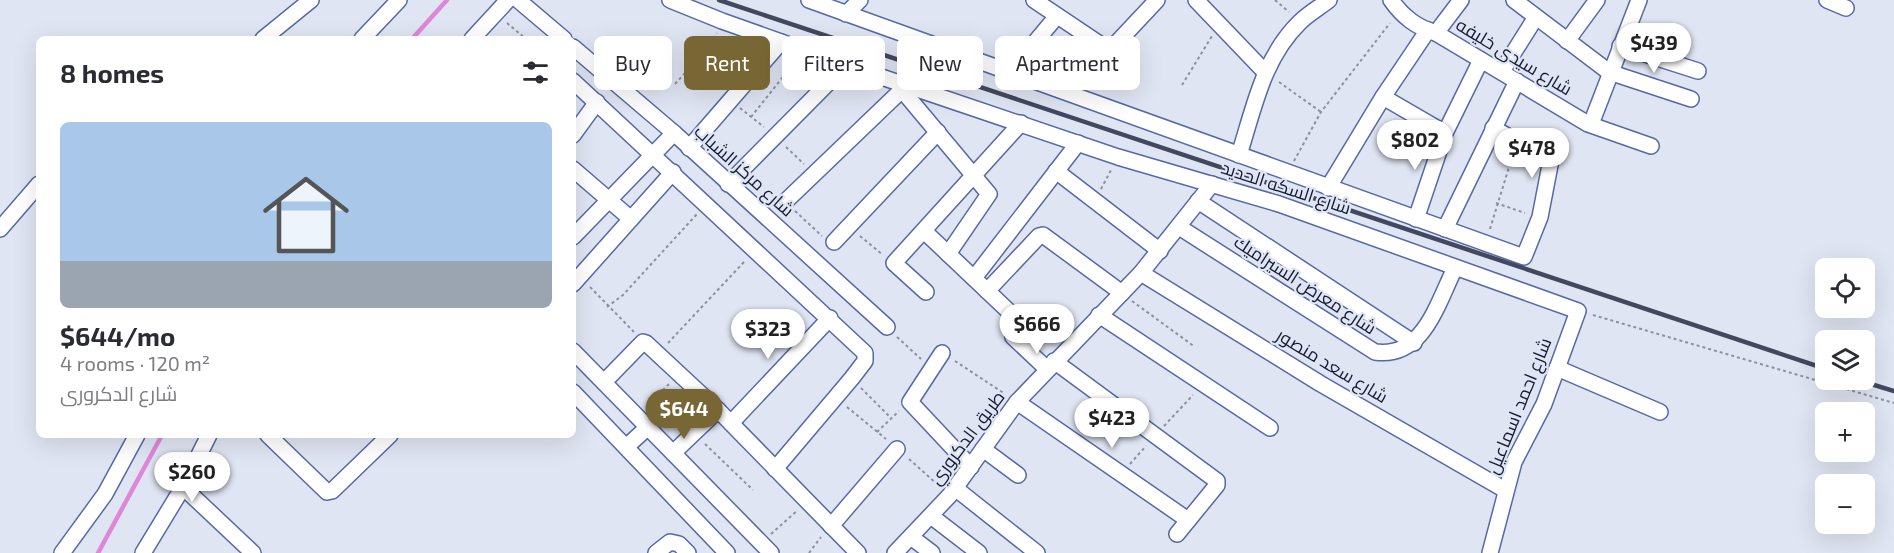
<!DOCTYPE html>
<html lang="en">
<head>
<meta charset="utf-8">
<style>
	:root { --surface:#fff; --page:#f7f7f7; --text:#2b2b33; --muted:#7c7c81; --accent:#786634 }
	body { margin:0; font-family:"Exo 2",Cairo,sans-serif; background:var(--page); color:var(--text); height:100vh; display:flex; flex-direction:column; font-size:22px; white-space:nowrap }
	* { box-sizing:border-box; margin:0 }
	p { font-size:20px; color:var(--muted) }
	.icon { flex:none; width:33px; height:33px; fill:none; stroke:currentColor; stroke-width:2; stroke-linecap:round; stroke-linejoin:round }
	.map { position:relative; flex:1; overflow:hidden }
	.panel { position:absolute; left:36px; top:36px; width:540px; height:402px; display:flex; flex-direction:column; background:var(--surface); border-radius:9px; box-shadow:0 6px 24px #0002 }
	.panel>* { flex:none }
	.hud { position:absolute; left:594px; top:36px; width:570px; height:54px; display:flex; gap:12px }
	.controls { position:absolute; left:1815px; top:258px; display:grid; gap:12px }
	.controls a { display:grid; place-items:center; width:60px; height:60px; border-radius:9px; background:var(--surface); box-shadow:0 6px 24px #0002; font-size:30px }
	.price { position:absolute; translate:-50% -51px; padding:0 14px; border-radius:21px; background:#fff; color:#222; font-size:20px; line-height:39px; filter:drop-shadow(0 2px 3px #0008) }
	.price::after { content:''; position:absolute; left:50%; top:36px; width:18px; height:14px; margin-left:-9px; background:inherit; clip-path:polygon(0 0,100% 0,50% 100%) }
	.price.selected { background:var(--accent); color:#fff }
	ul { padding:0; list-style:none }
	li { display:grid; align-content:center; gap:12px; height:318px; padding:0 24px }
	li span { display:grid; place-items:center; height:186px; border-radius:9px; color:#555 }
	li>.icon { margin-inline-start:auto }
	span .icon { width:108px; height:108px; fill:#fffc; stroke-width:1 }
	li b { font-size:26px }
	h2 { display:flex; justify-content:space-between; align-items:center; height:72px; padding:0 24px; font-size:26px }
	.chip { padding:0 21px; border-radius:9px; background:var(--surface); box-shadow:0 6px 24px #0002; font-size:21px; line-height:54px }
	.chip.selected { background:var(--accent); color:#fff }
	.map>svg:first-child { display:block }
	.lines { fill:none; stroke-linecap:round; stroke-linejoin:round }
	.stream { stroke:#de87d9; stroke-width:4.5 }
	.street-casing { stroke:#5669a5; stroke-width:18 }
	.path { stroke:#8b91a3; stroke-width:2; stroke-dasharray:3 3; stroke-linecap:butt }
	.street { stroke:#fff; stroke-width:15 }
	.rail { stroke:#42495e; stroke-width:4.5 }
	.labels { text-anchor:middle; stroke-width:4.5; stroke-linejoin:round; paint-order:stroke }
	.street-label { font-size:18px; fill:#131a32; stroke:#e0e5f3 }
</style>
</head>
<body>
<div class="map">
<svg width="1894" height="553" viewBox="0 0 1894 553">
	<rect width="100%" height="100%" fill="#e0e5f3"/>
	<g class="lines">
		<g class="stream">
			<path d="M412 39 447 0"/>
			<path d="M98 553 162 435"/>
		</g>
		<g class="street-casing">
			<g id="street">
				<path d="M518 0 564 39"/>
				<path d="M670 0 722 21 846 65 1118 157 1279 204 1578 311 1544 404 1514 462 1490 553"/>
				<path d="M809 0 1524 257 1540 217 1551 160 1493 128"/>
				<path d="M1034 0 1107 49 1113 47 1157 0"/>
				<path d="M1196 0 1265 72"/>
				<path d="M1391 0C1403 17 1416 27 1436 33L1588 124 1651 146"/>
				<path d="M1514 0 1609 72 1691 99"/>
				<path d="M1827 0 1846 8"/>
				<path d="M846 14 860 0"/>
				<path d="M1436 33 1461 0"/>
				<path d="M263 39 311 0"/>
				<path d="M362 39 399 0"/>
				<path d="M472 39 508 0"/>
				<path d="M1567 41 1597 0"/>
				<path d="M1620 46 1698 71"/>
				<path d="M573 47 674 133 887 327"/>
				<path d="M1011 71 1057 16"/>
				<path d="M1502 71 1536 17"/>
				<path d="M573 81 865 353V361L852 378 775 469"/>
				<path d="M902 90 989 194 948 254"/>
				<path d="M1383 97 1445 133"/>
				<path d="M1591 124 1639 0"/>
				<path d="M573 135 597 102"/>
				<path d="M689 148 781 42"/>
				<path d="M1239 155C1254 108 1263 58 1300 22 1308 14 1320 7 1329 0"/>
				<path d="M573 169 631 219"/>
				<path d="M1056 171 1160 251"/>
				<path d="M728 184 846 65"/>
				<path d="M1328 188 1383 97 1428 30"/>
				<path d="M787 200 908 84"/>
				<path d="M1198 201 1414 343"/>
				<path d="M1416 219 1445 133 1481 60"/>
				<path d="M1179 227 1375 352C1423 359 1437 304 1455 268"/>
				<path d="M0 229 39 184"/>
				<path d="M1445 229 1517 81"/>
				<path d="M924 231 1020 322 1013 337 1047 369"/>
				<path d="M573 237 674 133"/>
				<path d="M834 242 938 132"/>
				<path d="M1141 273 1321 384 1505 490"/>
				<path d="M974 278 1078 143"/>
				<path d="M573 284 673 172"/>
				<path d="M987 291 1039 236 1043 235 1122 293"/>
				<path d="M926 292 894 263 1021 123"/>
				<path d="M1099 315 1270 428"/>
				<path d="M573 351 771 553"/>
				<path d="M942 353 910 402 971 467"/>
				<path d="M1054 361 1217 481V485L1177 534"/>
				<path d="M1557 368 1660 412"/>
				<path d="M604 382 643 342 646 343 718 410 858 553"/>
				<path d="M573 392 727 553"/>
				<path d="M1017 402 1188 520"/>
				<path d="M731 423 830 318"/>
				<path d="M268 435 327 492 332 491 390 435"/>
				<path d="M626 447 648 427"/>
				<path d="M983 449 1018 475"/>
				<path d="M673 453 718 410"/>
				<path d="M183 487 253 553"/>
				<path d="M955 488 1037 553"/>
				<path d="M931 516 979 553"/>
				<path d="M831 526 897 449"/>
				<path d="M911 537 932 553"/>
				<path d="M62 553 105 494 137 435"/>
				<path d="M143 553 183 487 209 435"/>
				<path d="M656 553 670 542 679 544 688 553"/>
				<path d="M895 553 950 495 1017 402 1141 273 1212 184"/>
			</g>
		</g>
		<g class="path">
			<path d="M1275 0 1289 12"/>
			<path d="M507 23 526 39"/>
			<path d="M712 43 741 66"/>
			<path d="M1279 82 1321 112"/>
			<path d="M675 84 712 43 717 33"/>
			<path d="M1182 85 1212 36"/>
			<path d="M740 108 764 127"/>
			<path d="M751 117 794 63"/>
			<path d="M786 147 804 164"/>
			<path d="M1294 161 1321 112 1390 23"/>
			<path d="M1101 189 1111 170"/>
			<path d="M1496 203 1525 213"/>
			<path d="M795 211 822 236"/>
			<path d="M1490 229 1513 154"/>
			<path d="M860 236 883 255"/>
			<path d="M590 287 634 332"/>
			<path d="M1132 301 1195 347"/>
			<path d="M607 307 623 295 697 214"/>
			<path d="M1593 315 1894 403"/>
			<path d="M897 337 921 359"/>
			<path d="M668 343 744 262"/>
			<path d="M955 361 1005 394"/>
			<path d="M669 384 656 397 683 424"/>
			<path d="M861 388 891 418"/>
			<path d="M847 407 886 439"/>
			<path d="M1164 426 1193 395"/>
			<path d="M877 432 899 411"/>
			<path d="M705 444 753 490"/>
			<path d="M909 459 938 485"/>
			<path d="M1130 464 1146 446"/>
			<path d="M771 534 798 510"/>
			<path d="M809 553 821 537"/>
		</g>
		<use href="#street" class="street"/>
		<g class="rail">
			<path d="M719 0 1826 369"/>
			<path d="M1858 380 1894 391"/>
		</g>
	</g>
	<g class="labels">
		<g class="street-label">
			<text transform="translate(1514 57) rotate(31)" y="6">شارع سيدى خليفه</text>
			<text transform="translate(744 171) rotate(42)" y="6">شارع مركز الشباب</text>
			<text transform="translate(1286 188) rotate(18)" y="6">شارع السكه الحديد</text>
			<text transform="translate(1305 285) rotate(33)" y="6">شارع معرض السيراميك</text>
			<text transform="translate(1332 366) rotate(31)" y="6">شارع سعد منصور</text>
			<text transform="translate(1519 406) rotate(-68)" y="6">شارع احمد اسماعيل</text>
			<text transform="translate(967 438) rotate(-53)" y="6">طريق الدكروري</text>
		</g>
	</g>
</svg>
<div class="controls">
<a><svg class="icon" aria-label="locate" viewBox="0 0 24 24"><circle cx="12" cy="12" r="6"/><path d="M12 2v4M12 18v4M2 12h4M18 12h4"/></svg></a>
<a><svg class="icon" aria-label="layers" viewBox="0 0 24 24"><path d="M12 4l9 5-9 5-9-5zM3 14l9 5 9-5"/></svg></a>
<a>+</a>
<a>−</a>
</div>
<b class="price" style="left:1654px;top:74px">$439</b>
<b class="price" style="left:1415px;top:171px">$802</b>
<b class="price" style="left:1532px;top:179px">$478</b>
<b class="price" style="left:1037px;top:355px">$666</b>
<b class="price" style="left:768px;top:360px">$323</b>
<b class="price selected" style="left:684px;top:440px">$644</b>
<b class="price" style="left:1112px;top:449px">$423</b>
<b class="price" style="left:192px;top:503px">$260</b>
<div class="hud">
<a class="chip">Buy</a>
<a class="chip selected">Rent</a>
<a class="chip">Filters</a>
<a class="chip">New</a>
<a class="chip">Apartment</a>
</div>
<section class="panel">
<h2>8 homes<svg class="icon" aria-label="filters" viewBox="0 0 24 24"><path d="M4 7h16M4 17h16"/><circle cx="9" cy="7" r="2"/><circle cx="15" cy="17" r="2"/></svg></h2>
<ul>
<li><span style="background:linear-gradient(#a9c7e8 75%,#9aa5b1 0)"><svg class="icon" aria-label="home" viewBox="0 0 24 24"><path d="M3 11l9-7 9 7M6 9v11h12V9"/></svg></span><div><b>$644/mo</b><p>4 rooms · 120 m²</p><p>شارع الدكرورى</p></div></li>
</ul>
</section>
</div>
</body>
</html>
